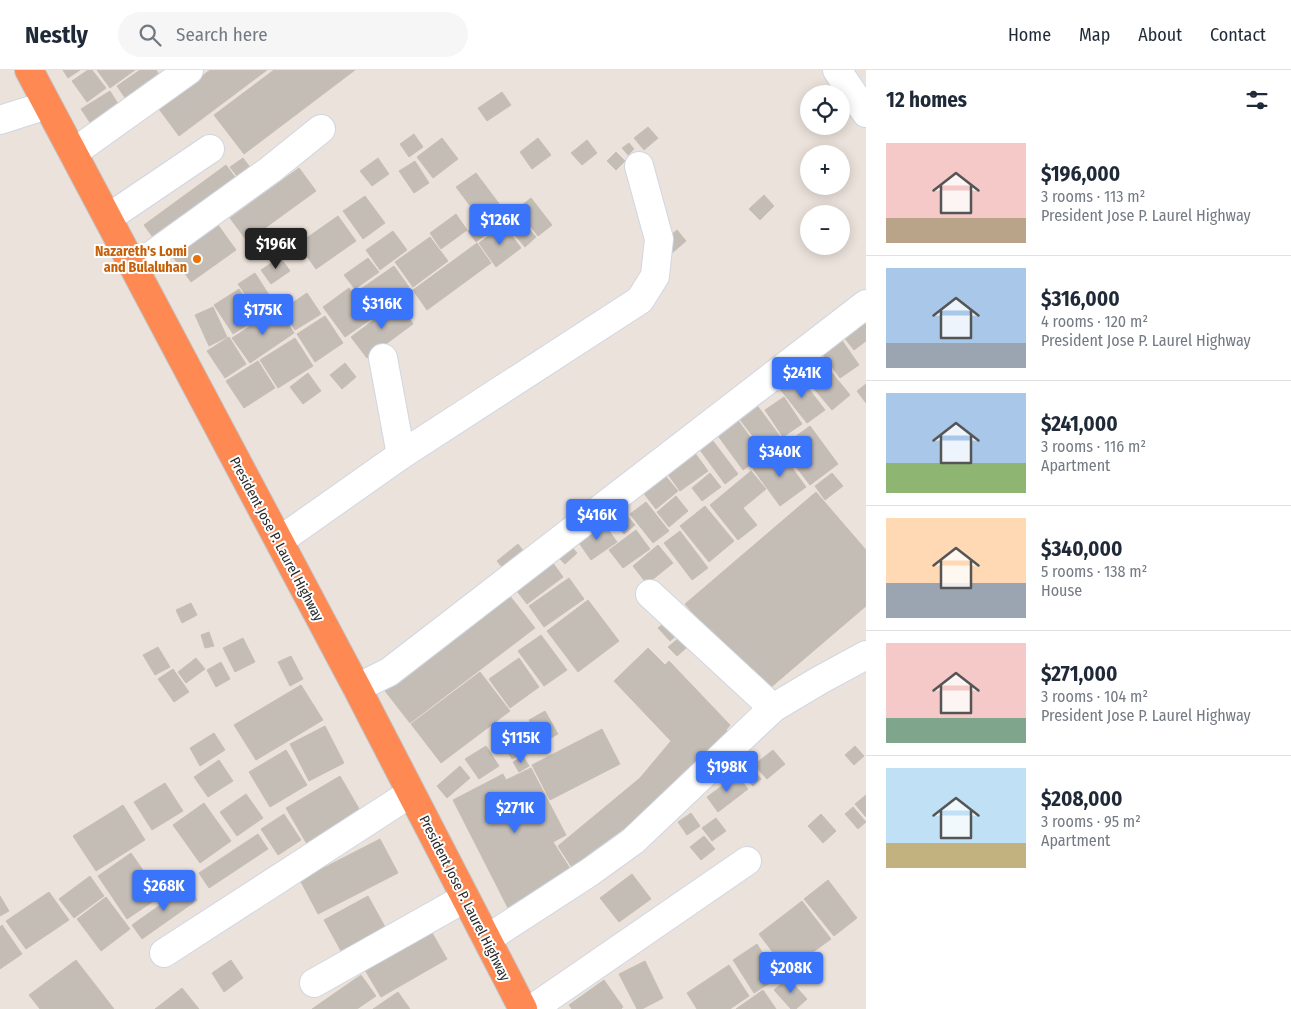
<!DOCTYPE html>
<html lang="en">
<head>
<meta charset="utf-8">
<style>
	:root { --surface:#fff; --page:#f6f6f7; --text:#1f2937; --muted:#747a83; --line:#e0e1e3; --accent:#3974fa }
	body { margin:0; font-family:"Fira Sans Condensed",sans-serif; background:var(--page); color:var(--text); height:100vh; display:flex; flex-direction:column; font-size:19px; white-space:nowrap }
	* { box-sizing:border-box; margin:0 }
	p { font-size:16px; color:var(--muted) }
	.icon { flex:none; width:28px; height:28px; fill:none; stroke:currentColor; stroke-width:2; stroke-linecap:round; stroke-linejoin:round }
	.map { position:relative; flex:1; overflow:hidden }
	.sheet { display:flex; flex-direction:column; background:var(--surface); width:425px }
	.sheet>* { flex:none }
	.buttons { position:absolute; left:800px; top:15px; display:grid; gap:10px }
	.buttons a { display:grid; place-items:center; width:50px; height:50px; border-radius:50%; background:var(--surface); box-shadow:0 2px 12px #0003; font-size:25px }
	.price { position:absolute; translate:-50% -42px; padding:0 11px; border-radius:5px; background:var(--accent); color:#fff; font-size:16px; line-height:32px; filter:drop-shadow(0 1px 2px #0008) }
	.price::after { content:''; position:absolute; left:50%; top:30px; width:15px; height:11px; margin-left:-8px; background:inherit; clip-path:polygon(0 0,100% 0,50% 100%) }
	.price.on { background:#222; color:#fff }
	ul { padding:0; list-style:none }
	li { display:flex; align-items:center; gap:15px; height:125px; padding:0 20px }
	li+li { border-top:1px solid var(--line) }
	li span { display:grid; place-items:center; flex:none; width:140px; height:100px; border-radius:0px; color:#555 }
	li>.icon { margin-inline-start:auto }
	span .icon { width:60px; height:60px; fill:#fffc; stroke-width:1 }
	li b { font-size:21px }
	h2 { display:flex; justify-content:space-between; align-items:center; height:60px; padding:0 20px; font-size:21px }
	header { display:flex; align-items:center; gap:30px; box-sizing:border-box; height:70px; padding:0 25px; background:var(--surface); border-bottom:1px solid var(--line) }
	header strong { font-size:24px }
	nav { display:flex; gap:28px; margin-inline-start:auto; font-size:18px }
	.search { width:350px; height:45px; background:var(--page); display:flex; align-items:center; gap:12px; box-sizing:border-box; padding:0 18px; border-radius:28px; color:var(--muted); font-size:19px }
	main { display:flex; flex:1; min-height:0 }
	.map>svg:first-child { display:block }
	.building { fill:#c4bdb6; stroke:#c7beb4 }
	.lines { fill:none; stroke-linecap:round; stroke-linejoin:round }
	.minor-casing { stroke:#d0d6e2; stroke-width:30 }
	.highway-casing { stroke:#c3c3c3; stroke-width:30 }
	.minor { stroke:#fff; stroke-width:28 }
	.highway { stroke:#fe8953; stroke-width:28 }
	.food-dot { fill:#e8710a; stroke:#fff; stroke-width:2 }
	.labels { text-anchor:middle; stroke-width:4; stroke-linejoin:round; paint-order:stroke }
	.food-label { font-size:14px; font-weight:bold; fill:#c56008; stroke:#fff; text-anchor:end }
	.street-label { font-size:14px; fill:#292929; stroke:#fff }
</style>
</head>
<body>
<header>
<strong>Nestly</strong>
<div class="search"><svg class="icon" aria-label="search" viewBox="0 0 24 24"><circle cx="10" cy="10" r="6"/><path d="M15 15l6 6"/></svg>Search here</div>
<nav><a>Home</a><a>Map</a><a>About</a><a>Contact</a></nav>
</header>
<main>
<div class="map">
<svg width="866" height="939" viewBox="0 0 866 939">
	<rect width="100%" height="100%" fill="#ebe2db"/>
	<g class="building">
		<path d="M63 0H80L68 8Z"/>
		<path d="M88 0H92L106 18 87 32 72 11Z"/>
		<path d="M97 0H135L110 18Z"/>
		<path d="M140 0H156L166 14 132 38 117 16Z"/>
		<path d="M210 0H267L179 66 159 39Z"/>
		<path d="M274 0H355L244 84 214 45Z"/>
		<path d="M110 21 125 45 97 63 81 39Z"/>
		<path d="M502 22 511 35 487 51 478 38Z"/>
		<path d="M648 57 658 68 644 80 634 68Z"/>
		<path d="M414 64 423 77 409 87 400 74Z"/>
		<path d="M442 68 458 89 433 108 417 87Z"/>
		<path d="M538 68 551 85 532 99 520 82Z"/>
		<path d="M587 70 597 83 582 95 571 83Z"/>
		<path d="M629 73 634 79 628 85 622 78Z"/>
		<path d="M616 82 625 91 616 100 607 91Z"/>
		<path d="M243 88 258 108 246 118 230 97Z"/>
		<path d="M378 88 389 104 372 116 360 101Z"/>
		<path d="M415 91 429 113 414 123 399 101Z"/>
		<path d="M226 95 243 118 160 177 144 155Z"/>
		<path d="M299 98 316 121 247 171 230 148Z"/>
		<path d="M476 103 500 135 480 149 456 117Z"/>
		<path d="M764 125 774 136 760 150 749 139Z"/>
		<path d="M365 126 385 153 363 169 343 141Z"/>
		<path d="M531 128 552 155 538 166 517 139Z"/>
		<path d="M513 141 536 167 525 177 502 150Z"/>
		<path d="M456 144 467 160 441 179 430 163Z"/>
		<path d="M338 146 356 171 316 199 298 174Z"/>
		<path d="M484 150 491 160 476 172 468 161Z"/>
		<path d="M218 155 236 180 191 212 173 187Z"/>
		<path d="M504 155 521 178 496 197 479 173Z"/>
		<path d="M677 160 686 171 672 183 662 173Z"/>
		<path d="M393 161 407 180 380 200 366 180Z"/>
		<path d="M430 167 448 191 413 217 395 192Z"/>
		<path d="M477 173 491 193 427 240 413 220Z"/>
		<path d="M280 187 290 201 271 214 261 200Z"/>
		<path d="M368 188 379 202 355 219 344 205Z"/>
		<path d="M394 196 409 217 371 245 355 223Z"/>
		<path d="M255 203 276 236 260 246 238 214Z"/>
		<path d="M349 218 371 249 345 267 323 237Z"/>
		<path d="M239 219 258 248 233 264 214 235Z"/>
		<path d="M307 223 321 244 295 260 282 240Z"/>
		<path d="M398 232 413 254 367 288 351 267Z"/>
		<path d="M213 237 227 267 209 276 195 245Z"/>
		<path d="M278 238 294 263 250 293 232 268Z"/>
		<path d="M325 246 343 273 315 292 297 264Z"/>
		<path d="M863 251 866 255V271L854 280 843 266Z"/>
		<path d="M229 267 246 294 225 308 207 281Z"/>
		<path d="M295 268 313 296 278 318 260 290Z"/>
		<path d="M841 269 859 295 840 308 822 283Z"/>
		<path d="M819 287 850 325 832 340 800 302Z"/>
		<path d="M258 291 275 318 244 338 226 311Z"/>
		<path d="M345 293 356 307 342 319 330 305Z"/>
		<path d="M308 303 321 321 303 334 290 317Z"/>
		<path d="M798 305 825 340 807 353 780 319Z"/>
		<path d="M866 314V333L857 321Z"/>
		<path d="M784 327 802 354 783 367 765 340Z"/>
		<path d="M756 334 782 369 765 382 738 347Z"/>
		<path d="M734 345 764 386 743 400 713 359Z"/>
		<path d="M810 356 838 394 810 415 781 377Z"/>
		<path d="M713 371 738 404 725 414 700 380Z"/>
		<path d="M779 380 806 417 780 436 753 399Z"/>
		<path d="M695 383 708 401 680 421 667 403Z"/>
		<path d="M751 401 766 419 743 438 757 455 738 470 710 435Z"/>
		<path d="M663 403 678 421 656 439 642 421Z"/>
		<path d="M710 403 721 417 702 431 692 418Z"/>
		<path d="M832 403 843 416 825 430 815 416Z"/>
		<path d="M816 422 866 480V536L763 624 685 534Z"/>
		<path d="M676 426 688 441 669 457 657 442Z"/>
		<path d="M646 432 669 461 653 473 630 444Z"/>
		<path d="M705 436 734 471 709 492 680 456Z"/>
		<path d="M619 437 635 455 624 464 608 446Z"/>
		<path d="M603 452 617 472 591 490 577 470Z"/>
		<path d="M636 460 650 479 623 498 609 480Z"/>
		<path d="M680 461 708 498 692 510 664 473Z"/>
		<path d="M518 474 527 486 507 503 497 491Z"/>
		<path d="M570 475 577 483 565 494 558 487Z"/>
		<path d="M658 475 673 493 647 514 633 496Z"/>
		<path d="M550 489 563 507 527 534 513 516Z"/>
		<path d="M569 508 584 529 544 557 529 536Z"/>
		<path d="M506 521 535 558 410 653 382 617Z"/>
		<path d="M588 530 619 571 578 602 547 561Z"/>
		<path d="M191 533 197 545 182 553 176 540Z"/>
		<path d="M669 549 680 562 670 571 658 558Z"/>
		<path d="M209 562 214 576 205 578 201 565Z"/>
		<path d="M685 563 693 572 677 586 668 577Z"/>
		<path d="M541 565 567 600 544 616 518 581Z"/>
		<path d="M243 568 255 592 235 602 223 578Z"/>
		<path d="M158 577 170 597 155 605 143 585Z"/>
		<path d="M648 578 665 595 669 591 730 655 726 660 731 665 665 736 573 799 558 776 640 708 671 671 614 611Z"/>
		<path d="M291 586 303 609 290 616 278 592Z"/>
		<path d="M196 588 205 599 186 613 178 602Z"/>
		<path d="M519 588 539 617 510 638 489 609Z"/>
		<path d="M221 592 230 609 216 617 207 600Z"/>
		<path d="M173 599 189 622 174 632 158 609Z"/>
		<path d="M480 602 510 641 441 693 411 654Z"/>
		<path d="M301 615 323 650 256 690 234 655Z"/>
		<path d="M545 641 558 664 542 673 529 650Z"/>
		<path d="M527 652 540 673 512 689 500 669Z"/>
		<path d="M325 656 344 693 309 711 290 674Z"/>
		<path d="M602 659 620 694 550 730 532 695Z"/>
		<path d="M214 663 225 680 200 696 190 678Z"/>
		<path d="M486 676 499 696 479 709 465 689Z"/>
		<path d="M855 676 864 686 854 695 845 685Z"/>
		<path d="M286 680 307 715 270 737 249 702Z"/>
		<path d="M773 680 785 694 767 709 754 695Z"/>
		<path d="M523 686 529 696 519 702 513 692Z"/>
		<path d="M219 690 233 711 208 727 194 707Z"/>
		<path d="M460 696 470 708 447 728 437 716Z"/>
		<path d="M750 696 761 709 753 716 741 703Z"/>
		<path d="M531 698 566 765 553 772 571 800 508 838 453 730 503 704 506 710Z"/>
		<path d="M737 705 748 719 718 742 707 727Z"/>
		<path d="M340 706 365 749 311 781 286 738Z"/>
		<path d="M165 713 183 741 152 760 134 732Z"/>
		<path d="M246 724 263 748 237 766 220 742Z"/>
		<path d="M866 725V747L855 734Z"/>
		<path d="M204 733 231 771 200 793 173 755Z"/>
		<path d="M123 735 145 770 96 801 73 766Z"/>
		<path d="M853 737 866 752 858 759 845 744Z"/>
		<path d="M691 743 700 756 687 765 678 752Z"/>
		<path d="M284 744 301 770 278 785 261 759Z"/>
		<path d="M821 744 836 761 823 773 808 756Z"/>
		<path d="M716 748 726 761 712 771 702 758Z"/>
		<path d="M258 764 268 779 209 818 199 803Z"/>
		<path d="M704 766 715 779 701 790 690 777Z"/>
		<path d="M380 769 398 803 318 844 300 810Z"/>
		<path d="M131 783 161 826 127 849 98 806Z"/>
		<path d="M632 804 651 829 619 852 600 828Z"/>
		<path d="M90 806 104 826 74 848 59 829Z"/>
		<path d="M828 810 857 848 834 866 804 829Z"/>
		<path d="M187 816 197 830 142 869 132 855Z"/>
		<path d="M49 822 69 850 26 879 6 851Z"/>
		<path d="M0 826 9 841 0 846Z"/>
		<path d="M368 826 390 866 346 890 324 850Z"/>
		<path d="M106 827 130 859 101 881 77 849Z"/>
		<path d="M802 831 831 869 787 901 759 864Z"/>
		<path d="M2 855 22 884 0 899V857Z"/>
		<path d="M431 861 447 889 381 927 365 900Z"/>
		<path d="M757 874 778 908 754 923 733 890Z"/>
		<path d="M76 890 114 939H40L29 925Z"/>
		<path d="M231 890 243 908 224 922 212 903Z"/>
		<path d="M645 891 663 928 642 939H637L619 904Z"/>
		<path d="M729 895 749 926 730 939H697L687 923Z"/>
		<path d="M361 905 376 926 357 939H312Z"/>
		<path d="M788 908 807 929 796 939H791L774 920Z"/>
		<path d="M604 910 623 937 621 939H572L569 935Z"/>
		<path d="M182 918 199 939H155Z"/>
		<path d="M763 920 776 939H736Z"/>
		<path d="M398 922 410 939H373Z"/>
	</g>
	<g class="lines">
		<g class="minor-casing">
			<g id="minor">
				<path d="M837 0 866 43"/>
				<path d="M0 50 47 35"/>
				<path d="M73 83 189 0"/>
				<path d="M108 148 210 79"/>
				<path d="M134 198 270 100 321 59"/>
				<path d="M383 288 401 385"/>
				<path d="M279 471 401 385 640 230 655 206 659 169 639 96"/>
				<path d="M650 524 773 638"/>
				<path d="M357 618 389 602 866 234"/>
				<path d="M487 869 590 802 633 771 773 638 820 610 866 585"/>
				<path d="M164 883 411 723"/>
				<path d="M314 913 465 828"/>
				<path d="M532 939 747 791"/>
			</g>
		</g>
		<g class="highway-casing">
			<path id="highway" d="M29 0 357 618 523 939"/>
		</g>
		<use href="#minor" class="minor"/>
		<use href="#highway" class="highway"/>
	</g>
	<circle class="food-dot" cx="197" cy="189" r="5"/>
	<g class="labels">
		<g class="food-label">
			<text x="187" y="186">Nazareth's Lomi<tspan x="187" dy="16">and Bulaluhan</tspan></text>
		</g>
		<g class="street-label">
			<text transform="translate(277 469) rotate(62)" y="5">President Jose P. Laurel Highway</text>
			<text transform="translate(465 828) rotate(63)" y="5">President Jose P. Laurel Highway</text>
		</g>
	</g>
</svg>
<div class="buttons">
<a><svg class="icon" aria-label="locate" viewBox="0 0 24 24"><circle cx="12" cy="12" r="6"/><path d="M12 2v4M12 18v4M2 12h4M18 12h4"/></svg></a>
<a>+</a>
<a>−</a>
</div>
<b class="price" style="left:500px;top:176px">$126K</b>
<b class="price on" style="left:276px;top:200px">$196K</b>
<b class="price" style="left:382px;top:260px">$316K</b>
<b class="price" style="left:263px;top:266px">$175K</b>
<b class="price" style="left:802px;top:329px">$241K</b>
<b class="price" style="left:780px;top:408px">$340K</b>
<b class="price" style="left:597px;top:471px">$416K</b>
<b class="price" style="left:521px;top:694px">$115K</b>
<b class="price" style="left:727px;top:723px">$198K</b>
<b class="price" style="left:515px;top:764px">$271K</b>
<b class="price" style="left:164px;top:842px">$268K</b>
<b class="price" style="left:791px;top:924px">$208K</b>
</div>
<section class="sheet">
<h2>12 homes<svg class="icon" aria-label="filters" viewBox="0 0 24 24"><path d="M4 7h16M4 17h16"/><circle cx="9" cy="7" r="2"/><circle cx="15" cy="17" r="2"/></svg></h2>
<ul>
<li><span style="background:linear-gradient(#f6c9c9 75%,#b9a48a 0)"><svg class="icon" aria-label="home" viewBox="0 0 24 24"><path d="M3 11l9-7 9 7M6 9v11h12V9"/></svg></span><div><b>$196,000</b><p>3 rooms · 113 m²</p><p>President Jose P. Laurel Highway</p></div></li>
<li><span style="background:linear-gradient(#a9c7e8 75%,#9aa5b1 0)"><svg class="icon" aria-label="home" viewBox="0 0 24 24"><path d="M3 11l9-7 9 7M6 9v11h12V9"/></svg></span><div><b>$316,000</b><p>4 rooms · 120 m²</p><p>President Jose P. Laurel Highway</p></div></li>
<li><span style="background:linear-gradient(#a9c7e8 70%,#8fb573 0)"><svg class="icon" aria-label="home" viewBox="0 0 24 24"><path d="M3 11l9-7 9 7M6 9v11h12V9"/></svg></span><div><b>$241,000</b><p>3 rooms · 116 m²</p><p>Apartment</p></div></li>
<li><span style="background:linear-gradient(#ffd9b3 65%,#9aa5b1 0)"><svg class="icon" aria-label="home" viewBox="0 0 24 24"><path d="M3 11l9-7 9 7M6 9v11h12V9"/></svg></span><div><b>$340,000</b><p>5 rooms · 138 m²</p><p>House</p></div></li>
<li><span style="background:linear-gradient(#f6c9c9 75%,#7fa58c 0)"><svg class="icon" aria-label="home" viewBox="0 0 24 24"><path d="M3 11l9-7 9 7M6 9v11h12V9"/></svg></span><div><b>$271,000</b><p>3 rooms · 104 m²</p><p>President Jose P. Laurel Highway</p></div></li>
<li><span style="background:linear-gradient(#bfe0f5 75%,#c2b280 0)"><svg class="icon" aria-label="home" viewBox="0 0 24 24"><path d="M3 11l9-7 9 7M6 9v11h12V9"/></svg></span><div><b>$208,000</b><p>3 rooms · 95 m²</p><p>Apartment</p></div></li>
</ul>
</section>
</main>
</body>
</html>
